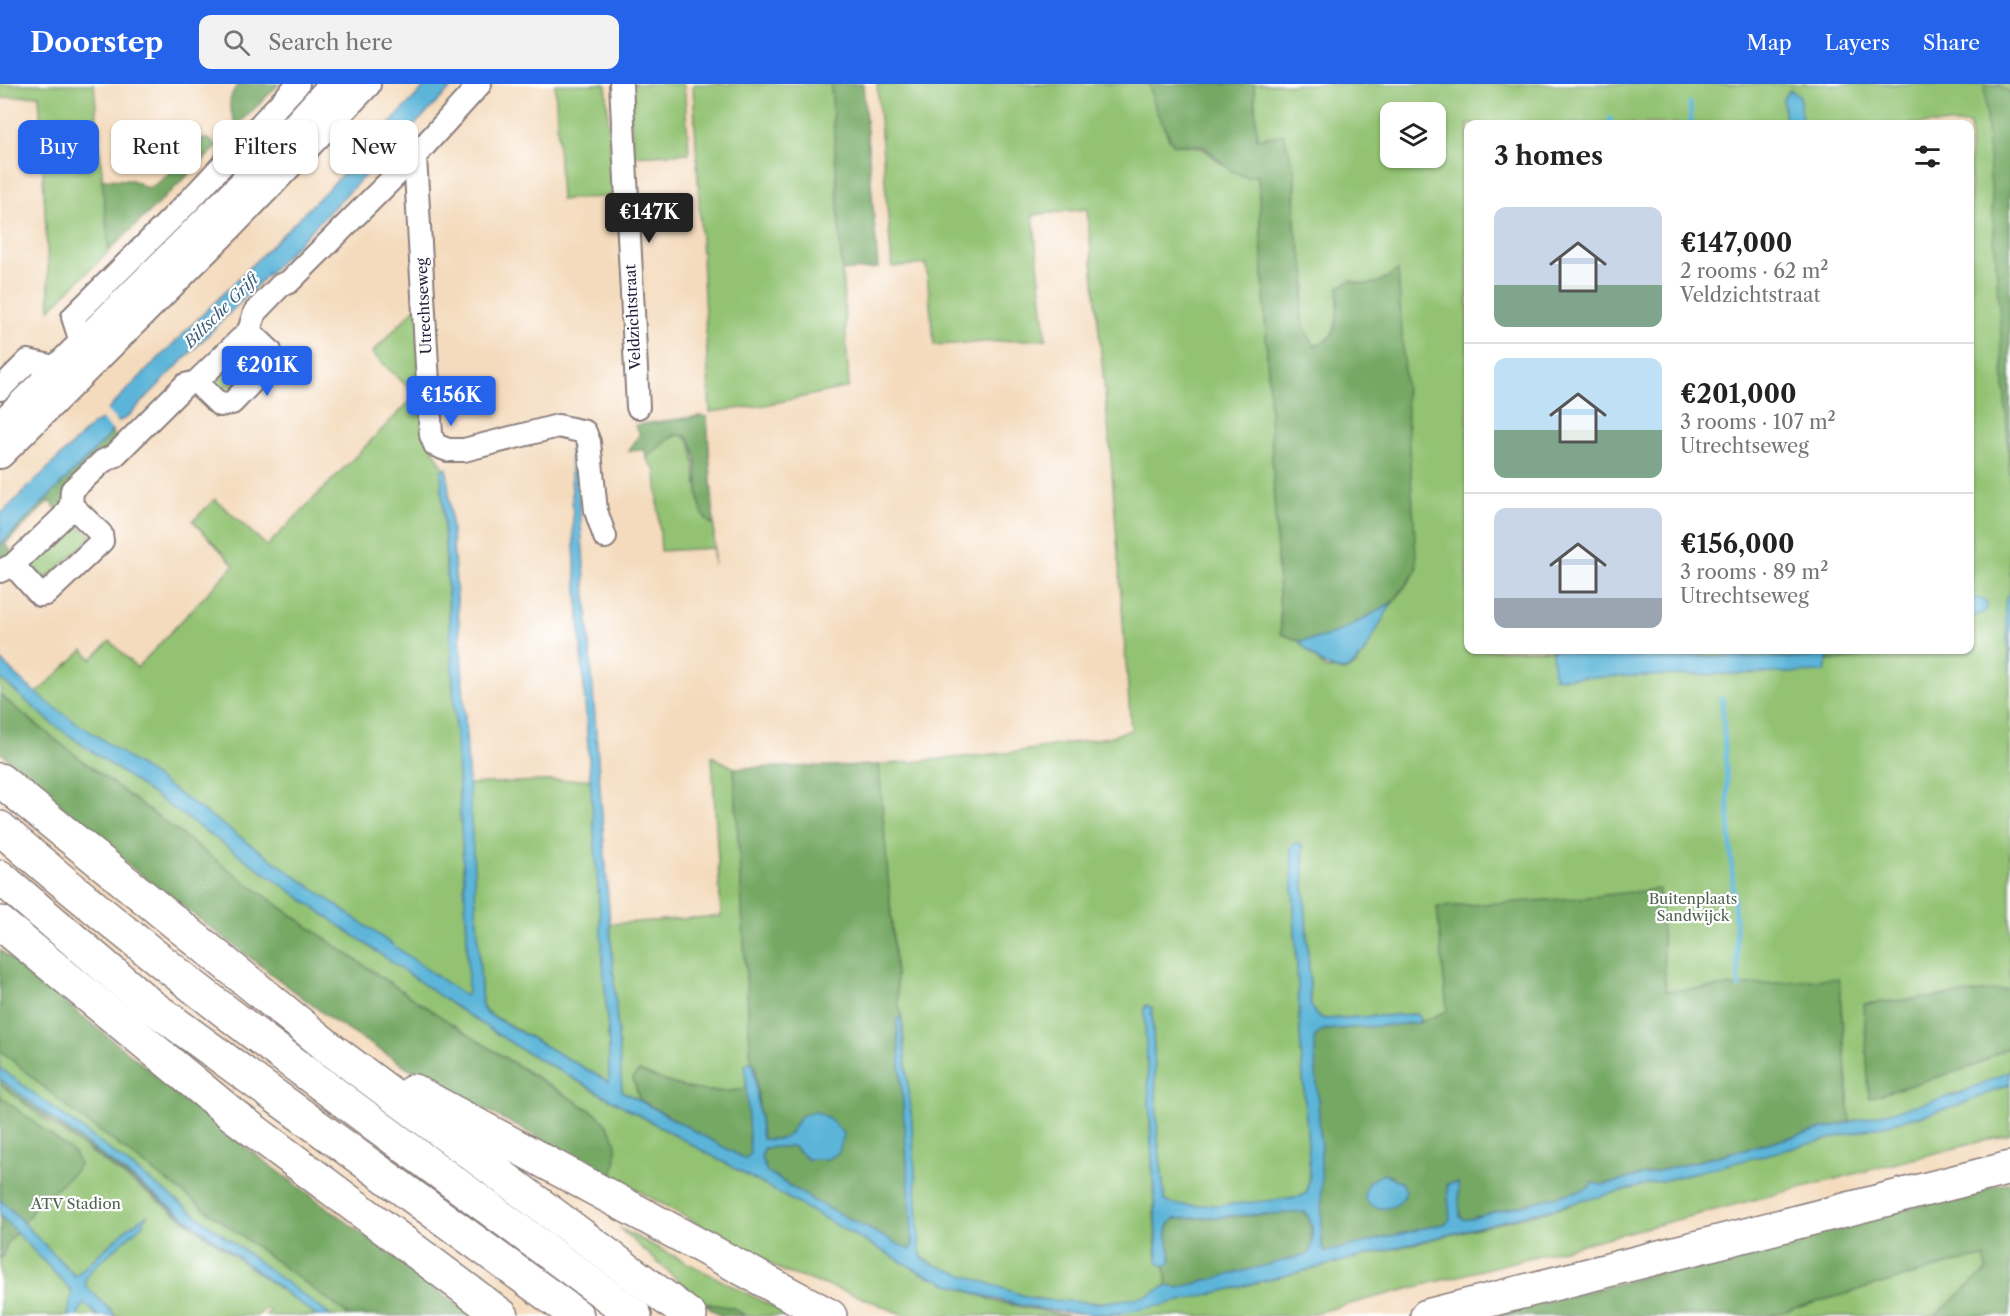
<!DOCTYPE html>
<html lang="en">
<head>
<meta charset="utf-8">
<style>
	:root { --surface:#fff; --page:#f2f2f2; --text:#222; --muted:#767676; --line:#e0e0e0; --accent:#2563eb }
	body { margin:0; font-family:"Libre Caslon Text",serif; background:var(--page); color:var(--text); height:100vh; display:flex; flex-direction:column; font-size:22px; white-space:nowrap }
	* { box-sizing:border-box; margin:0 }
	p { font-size:20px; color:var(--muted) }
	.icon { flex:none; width:33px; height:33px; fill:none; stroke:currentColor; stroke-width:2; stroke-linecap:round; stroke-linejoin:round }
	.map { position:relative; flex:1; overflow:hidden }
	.details { position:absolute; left:1464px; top:36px; width:510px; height:534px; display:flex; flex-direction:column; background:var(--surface); border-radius:12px; box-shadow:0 2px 4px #0004 }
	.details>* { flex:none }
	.guide { position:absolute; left:18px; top:36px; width:570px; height:54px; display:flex; gap:12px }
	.controls { position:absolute; left:1380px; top:18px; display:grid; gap:12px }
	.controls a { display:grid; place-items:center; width:66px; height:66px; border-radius:12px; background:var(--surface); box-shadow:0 2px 4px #0004; font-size:30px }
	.price { position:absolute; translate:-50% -51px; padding:0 14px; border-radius:6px; background:var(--accent); color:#fff; font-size:20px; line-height:39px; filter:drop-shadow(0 2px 3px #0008) }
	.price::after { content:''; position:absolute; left:50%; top:36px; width:18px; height:14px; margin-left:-9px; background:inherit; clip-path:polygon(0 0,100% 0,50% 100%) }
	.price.on { background:#222; color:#fff }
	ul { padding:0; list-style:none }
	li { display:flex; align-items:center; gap:18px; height:150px; padding:0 30px }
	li+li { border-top:2px solid var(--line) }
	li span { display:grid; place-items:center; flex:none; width:168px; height:120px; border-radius:12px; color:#555 }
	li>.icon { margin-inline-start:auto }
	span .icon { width:72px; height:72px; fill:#fffc; stroke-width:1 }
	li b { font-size:26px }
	h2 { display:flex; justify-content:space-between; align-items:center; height:72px; padding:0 30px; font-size:26px }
	.tag { padding:0 21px; border-radius:12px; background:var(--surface); box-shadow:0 2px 4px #0004; font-size:21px; line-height:54px }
	.tag.on { background:var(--accent); color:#fff }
	header { display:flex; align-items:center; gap:36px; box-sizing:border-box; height:84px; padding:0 30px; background:var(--accent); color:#fff }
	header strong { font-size:28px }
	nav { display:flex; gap:33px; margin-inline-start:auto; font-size:21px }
	.search { width:420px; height:54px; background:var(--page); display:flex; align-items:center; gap:15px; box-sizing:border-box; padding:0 21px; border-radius:12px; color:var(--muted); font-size:22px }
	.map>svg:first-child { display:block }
	.green { fill:#92c272; stroke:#5a7256; stroke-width:1.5; fill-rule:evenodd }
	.forest { fill:#75a864; stroke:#4c6550; stroke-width:1.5; fill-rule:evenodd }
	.water { fill:#5cb5d9; stroke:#3f6c8a; stroke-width:1.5 }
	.pier { fill:#f4dbbd }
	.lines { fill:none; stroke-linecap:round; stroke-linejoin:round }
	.stream { stroke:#5cb5d9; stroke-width:5 }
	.minor-casing { stroke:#8b7e7c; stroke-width:26 }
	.major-casing { stroke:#8b7e7c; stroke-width:32 }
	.highway-casing { stroke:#8b7e7c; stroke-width:36 }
	.minor { stroke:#fff; stroke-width:22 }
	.major { stroke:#fff; stroke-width:28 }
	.highway { stroke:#fff; stroke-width:33 }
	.labels { text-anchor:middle; stroke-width:4.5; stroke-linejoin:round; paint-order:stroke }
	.street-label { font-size:15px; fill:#22223b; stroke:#fff }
	.park-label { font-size:15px; fill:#4f6251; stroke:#fff }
	.water-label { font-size:16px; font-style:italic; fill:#395d7a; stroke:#fff }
</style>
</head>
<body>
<header>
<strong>Doorstep</strong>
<div class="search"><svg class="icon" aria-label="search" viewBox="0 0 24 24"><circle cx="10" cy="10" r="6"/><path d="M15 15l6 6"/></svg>Search here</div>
<nav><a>Map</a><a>Layers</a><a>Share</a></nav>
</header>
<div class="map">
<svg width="2010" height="1232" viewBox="0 0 2010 1232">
	<rect width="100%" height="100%" fill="#fff"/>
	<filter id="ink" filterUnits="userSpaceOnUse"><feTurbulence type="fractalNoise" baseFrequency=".0167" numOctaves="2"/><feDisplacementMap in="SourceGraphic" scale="12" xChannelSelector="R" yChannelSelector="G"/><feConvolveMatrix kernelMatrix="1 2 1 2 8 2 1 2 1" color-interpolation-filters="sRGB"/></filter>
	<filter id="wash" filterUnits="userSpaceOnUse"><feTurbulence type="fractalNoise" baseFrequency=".008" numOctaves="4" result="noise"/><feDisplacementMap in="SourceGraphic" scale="24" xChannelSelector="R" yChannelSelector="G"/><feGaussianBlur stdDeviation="1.35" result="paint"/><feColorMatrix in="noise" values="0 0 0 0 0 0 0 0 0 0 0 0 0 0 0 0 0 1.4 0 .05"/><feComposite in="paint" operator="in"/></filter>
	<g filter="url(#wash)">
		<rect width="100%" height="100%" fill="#f4dbbd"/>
		<g class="green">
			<path d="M0 0H94L109 167 50 225 39 11 0 14Z"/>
			<path d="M555 0H606L613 112 561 116Z"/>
			<path d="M629 0H684L689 69 633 72Z"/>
			<path d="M693 0H831L849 303 760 322 710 328Z"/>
			<path d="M877 0H1149L1168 53 1174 61C1216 61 1201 69 1230 85 1237 89 1250 89 1258 90L1281 549 1299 557 1326 585 1344 587 1356 581 1367 565 1376 542 1417 486 1385 195 1370 202 1350 197 1339 203C1336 225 1343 256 1314 262L1305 245 1301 229 1306 201 1295 143 1296 101 1257 55 1254 0H2010V990L2009 988 1972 1005 1946 1013 1896 1038 1957 1022 2010 1000V1050L1303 1232H1089L1112 1230 1219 1208 1571 1121 1430 936 1420 937 1416 930 1325 935 1316 931 1311 922 1302 760 1291 764 1301 965 1310 1088 1307 1109 1301 1112C1279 1116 1181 1128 1165 1117L1158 1056 1152 924 1147 921 1145 922 1156 1167 1158 1179 1165 1182 1167 1202C1160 1204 1155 1210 1147 1212 1072 1229 990 1212 923 1175L920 1168 902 934 898 917 879 681 1015 668 1109 653 1131 646 1110 361 1087 125 1033 131 1046 255 934 261 926 180 892 183ZM1390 28H1436V74H1390ZM1468 40H1970V566H1468Z"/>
			<path d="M421 218 433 366 444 384 441 387 467 849 468 909 463 913 35 611 83 566 92 575 110 557 137 584 234 481 193 437 215 415 267 462 416 311 372 269Z"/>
			<path d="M246 260 265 268 232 312 211 307V294Z"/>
			<path d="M680 350 690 357C698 381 693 427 714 442V480L713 464 661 467 656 387 646 374 663 358Z"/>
			<path d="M69 436 93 452 40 501 26 478 30 474 36 475 67 445Z"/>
			<path d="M0 594 53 640 457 924 519 964 922 1189 997 1218 1068 1232H906L856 1211 785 1188 612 1092 616 1067 598 1031 444 936 279 823 81 676 0 611Z"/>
			<path d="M712 672 734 684 751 977 745 982 747 1004C708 1014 675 1002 639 987L633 995 640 1016 622 1007 610 840 721 832Z"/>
			<path d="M591 695 609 962V999L485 927 482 922 468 700Z"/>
			<path d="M0 966 71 1026 350 1232H331L0 984Z"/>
			<path d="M0 1000 39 1031 317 1232H265L270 1227 266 1224 257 1232H116L86 1202 85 1196 92 1185 148 1132 128 1144 75 1192 0 1115Z"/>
			<path d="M0 1131 72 1207 68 1232H0Z"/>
			<path d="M619 1144 791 1232H746L733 1224 706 1221Z"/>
			<path d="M1985 1173 1986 1187 1935 1232H1768L1957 1178Z"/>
			<path d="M84 1219 98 1232H77L80 1221Z"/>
		</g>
		<g class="forest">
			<path d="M238 0H279L237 42C229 26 226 16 238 0Z"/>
			<path d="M831 0H863L878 184 842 187Z"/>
			<path d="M1149 0H1254L1257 55 1284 50 1295 88V143L1306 190 1301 229 1305 245 1314 262C1343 256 1336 225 1339 203L1350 197C1375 203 1378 200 1398 186L1417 486 1393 518 1345 545 1317 556 1299 557 1281 550 1258 91 1248 94 1230 86 1206 64 1198 61H1174L1156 27Z"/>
			<path d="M1984 0H1995L2010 8V390Z"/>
			<path d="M203 55H209L217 63 109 167 102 95 132 96 147 104C171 97 179 68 203 55Z"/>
			<path d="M700 332 707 333 714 442C686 427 708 375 686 352L674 351 646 374 645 366 629 367 640 350 635 341Z"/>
			<path d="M112 346 116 357 59 427 49 417 5 460 14 470 0 476V461L107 354Z"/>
			<path d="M1829 566H1874L1857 574 1827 577Z"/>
			<path d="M0 611C52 655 107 695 162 736 302 842 447 941 598 1031 618 1051 620 1065 612 1092L423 993 332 936 135 786 0 668Z"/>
			<path d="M879 681 898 917 902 934 900 933 897 936 913 1162 907 1167 816 1118 767 1088 761 1074 764 1064 793 1062 799 1069 829 1034 814 1027 795 1040 793 1048 786 1055H762L755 980 751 977 734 684Z"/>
			<path d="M1659 805 1666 907 1839 894 1850 1038 1465 1136 1460 1133 1458 1099 1447 1100 1450 1135 1446 1139 1326 1168 1322 1163 1321 1067 1314 957 1316 951 1322 946 1418 939 1447 927 1437 823 1577 814ZM1383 1090 1393 1093 1369 1120 1364 1113Z"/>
			<path d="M0 866 243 1061 473 1232H350L71 1026 0 966Z"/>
			<path d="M2010 905V962L1974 982 1869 1014 1864 920Z"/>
			<path d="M639 987C675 1002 708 1014 747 1004L750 1072 743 1075 640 1016 633 995Z"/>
			<path d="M0 995 233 1170 0 1000Z"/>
			<path d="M0 1012 74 1069 79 1080 76 1086 33 1126 24 1139 0 1115Z"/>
			<path d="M2010 1098V1232H1935L1986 1187 1985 1173 1957 1178 1768 1232H1492Z"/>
			<path d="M1301 1126 1310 1135 1312 1162 1306 1173 1178 1204 1167 1202 1165 1182 1171 1174C1169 1161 1162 1144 1174 1135L1264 1131Z"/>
			<path d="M0 1131 17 1148 8 1158 2 1174 0 1173Z"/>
			<path d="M704 1219 733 1224 746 1232H721Z"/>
		</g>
		<g class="water">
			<path d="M427 0H455L126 334 117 338 107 354 0 461V431L91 342 101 336 112 321 340 93Z"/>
			<path d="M1790 6 1800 12 1802 40H1785L1783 14Z"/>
			<path d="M575 357 622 1007 745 1075 750 1070 745 981 753 978 762 1055C792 1057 786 1053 801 1032L814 1027 829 1034 844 1050 839 1068 828 1075H807L793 1062 764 1064 761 1074 767 1088 816 1118 910 1166 913 1162 897 936 901 933 912 1037 920 1168 923 1175 935 1181 1034 1215 1100 1219 1147 1212 1166 1202 1178 1204 1309 1170C1314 1159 1314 1137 1305 1128L1174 1135C1160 1145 1171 1163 1171 1178L1165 1182 1158 1179 1144 925 1147 921 1152 924 1158 1056 1165 1117C1181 1128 1279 1116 1301 1112L1307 1109 1310 1088 1301 965 1291 764 1296 758 1302 762 1311 922 1316 931 1325 935 1417 930 1420 934 1418 939 1322 946 1314 954 1321 1067 1322 1163 1326 1168 1446 1139 1450 1135 1447 1100 1458 1099 1460 1133 1465 1136 1589 1104 1592 1099 1604 1101 1956 1011 2009 987 2010 1000 1957 1022 1873 1044 1219 1208C1183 1216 1148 1226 1112 1230 1045 1232 982 1215 922 1189L519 964 457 924 53 640 0 594V575C31 609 65 632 103 656L465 912 468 909 467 849 441 387 447 384 461 565 482 922 485 928 609 998V962L574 464 570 360Z"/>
			<path d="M2010 509V588L2005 521 2006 514Z"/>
			<path d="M1970 513 1985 516 1987 522 1986 528 1970 533Z"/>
			<path d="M1393 518C1363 562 1355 623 1299 557 1333 556 1363 535 1393 518Z"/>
			<path d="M1552 566H1569L1570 569 1804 574 1810 573 1814 566H1829L1825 588 1554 594Z"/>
			<path d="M0 984 331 1232H317L0 995Z"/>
			<path d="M1383 1090 1401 1098 1406 1107C1402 1126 1373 1131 1364 1113L1368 1098Z"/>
			<path d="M0 1115 75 1192 128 1144 147 1131 143 1140 92 1185 85 1196 86 1202 116 1232H98L84 1219 77 1232H68L72 1207 0 1131Z"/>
		</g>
		<path class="pier" d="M106 326 119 340 114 348 99 333Z"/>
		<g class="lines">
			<g class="stream">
				<path d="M1690 19 1691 40"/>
				<path d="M1610 35 1611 40"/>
				<path d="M1722 614 1739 903"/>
			</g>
		</g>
	</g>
	<g filter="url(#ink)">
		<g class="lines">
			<g class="minor-casing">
				<g id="minor">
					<path d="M621 0 638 323"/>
					<path d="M415 72 431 351 435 361 448 366H464L558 342 585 348 589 358 596 427 605 453"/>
					<path d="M82 261 73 233 189 117 298 0"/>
					<path d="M196 298 220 321 232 319 272 277 270 267 249 247"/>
					<path d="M0 305 28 277 58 284"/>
					<path d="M13 481 40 511 46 510 102 457 101 450 71 421"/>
					<path d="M0 487 13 481 64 432 71 421 72 406 103 377 114 372 185 301 196 298 249 247 255 228 281 201 289 198 415 72 480 0"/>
				</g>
			</g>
			<g class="major-casing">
				<g id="major">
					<path d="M0 342 241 102 334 0"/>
					<path d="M0 370 229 142 366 0"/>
				</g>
			</g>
			<g class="highway-casing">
				<g id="highway">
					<path d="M0 696 332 966 690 1232"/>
					<path d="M0 744C202 919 421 1073 635 1232"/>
					<path d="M0 793 150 921 577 1232"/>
					<path d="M0 839 233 1031 502 1232"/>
					<path d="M414 1007 830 1232"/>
					<path d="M1427 1232 2010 1084"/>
				</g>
			</g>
			<use href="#minor" class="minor"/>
			<use href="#major" class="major"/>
			<use href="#highway" class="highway"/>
		</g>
	</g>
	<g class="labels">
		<g class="street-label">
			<text transform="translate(424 222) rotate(-93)" y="5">Utrechtseweg</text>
			<text transform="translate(633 233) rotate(-93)" y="5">Veldzichtstraat</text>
		</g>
		<g class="park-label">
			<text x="1693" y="820">Buitenplaats<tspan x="1693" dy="17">Sandwijck</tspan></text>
			<text x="76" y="1125">ATV Stadion</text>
		</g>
		<g class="water-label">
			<text transform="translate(221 226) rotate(-45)" y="6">Biltsche Grift</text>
		</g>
	</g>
</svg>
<div class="controls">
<a><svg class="icon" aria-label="layers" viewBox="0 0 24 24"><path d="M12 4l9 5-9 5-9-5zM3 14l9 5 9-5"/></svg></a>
</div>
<b class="price on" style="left:649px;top:160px">€147K</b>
<b class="price" style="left:267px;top:313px">€201K</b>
<b class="price" style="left:451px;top:343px">€156K</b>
<div class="guide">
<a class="tag on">Buy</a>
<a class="tag">Rent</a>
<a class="tag">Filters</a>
<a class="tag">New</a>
</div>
<section class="details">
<h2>3 homes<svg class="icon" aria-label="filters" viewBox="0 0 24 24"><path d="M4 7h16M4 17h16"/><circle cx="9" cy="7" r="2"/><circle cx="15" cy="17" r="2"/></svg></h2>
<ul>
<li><span style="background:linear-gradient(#c9d6e8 65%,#7fa58c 0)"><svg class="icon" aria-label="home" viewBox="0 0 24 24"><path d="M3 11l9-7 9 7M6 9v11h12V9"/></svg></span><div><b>€147,000</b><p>2 rooms · 62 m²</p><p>Veldzichtstraat</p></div></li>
<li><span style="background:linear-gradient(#bfe0f5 60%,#7fa58c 0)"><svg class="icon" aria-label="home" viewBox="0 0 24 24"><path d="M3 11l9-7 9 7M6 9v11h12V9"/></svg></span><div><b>€201,000</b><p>3 rooms · 107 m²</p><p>Utrechtseweg</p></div></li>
<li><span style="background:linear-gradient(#c9d6e8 75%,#9aa5b1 0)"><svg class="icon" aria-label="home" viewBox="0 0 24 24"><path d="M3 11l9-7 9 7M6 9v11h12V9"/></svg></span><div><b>€156,000</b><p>3 rooms · 89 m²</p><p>Utrechtseweg</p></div></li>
</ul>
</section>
</div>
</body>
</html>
